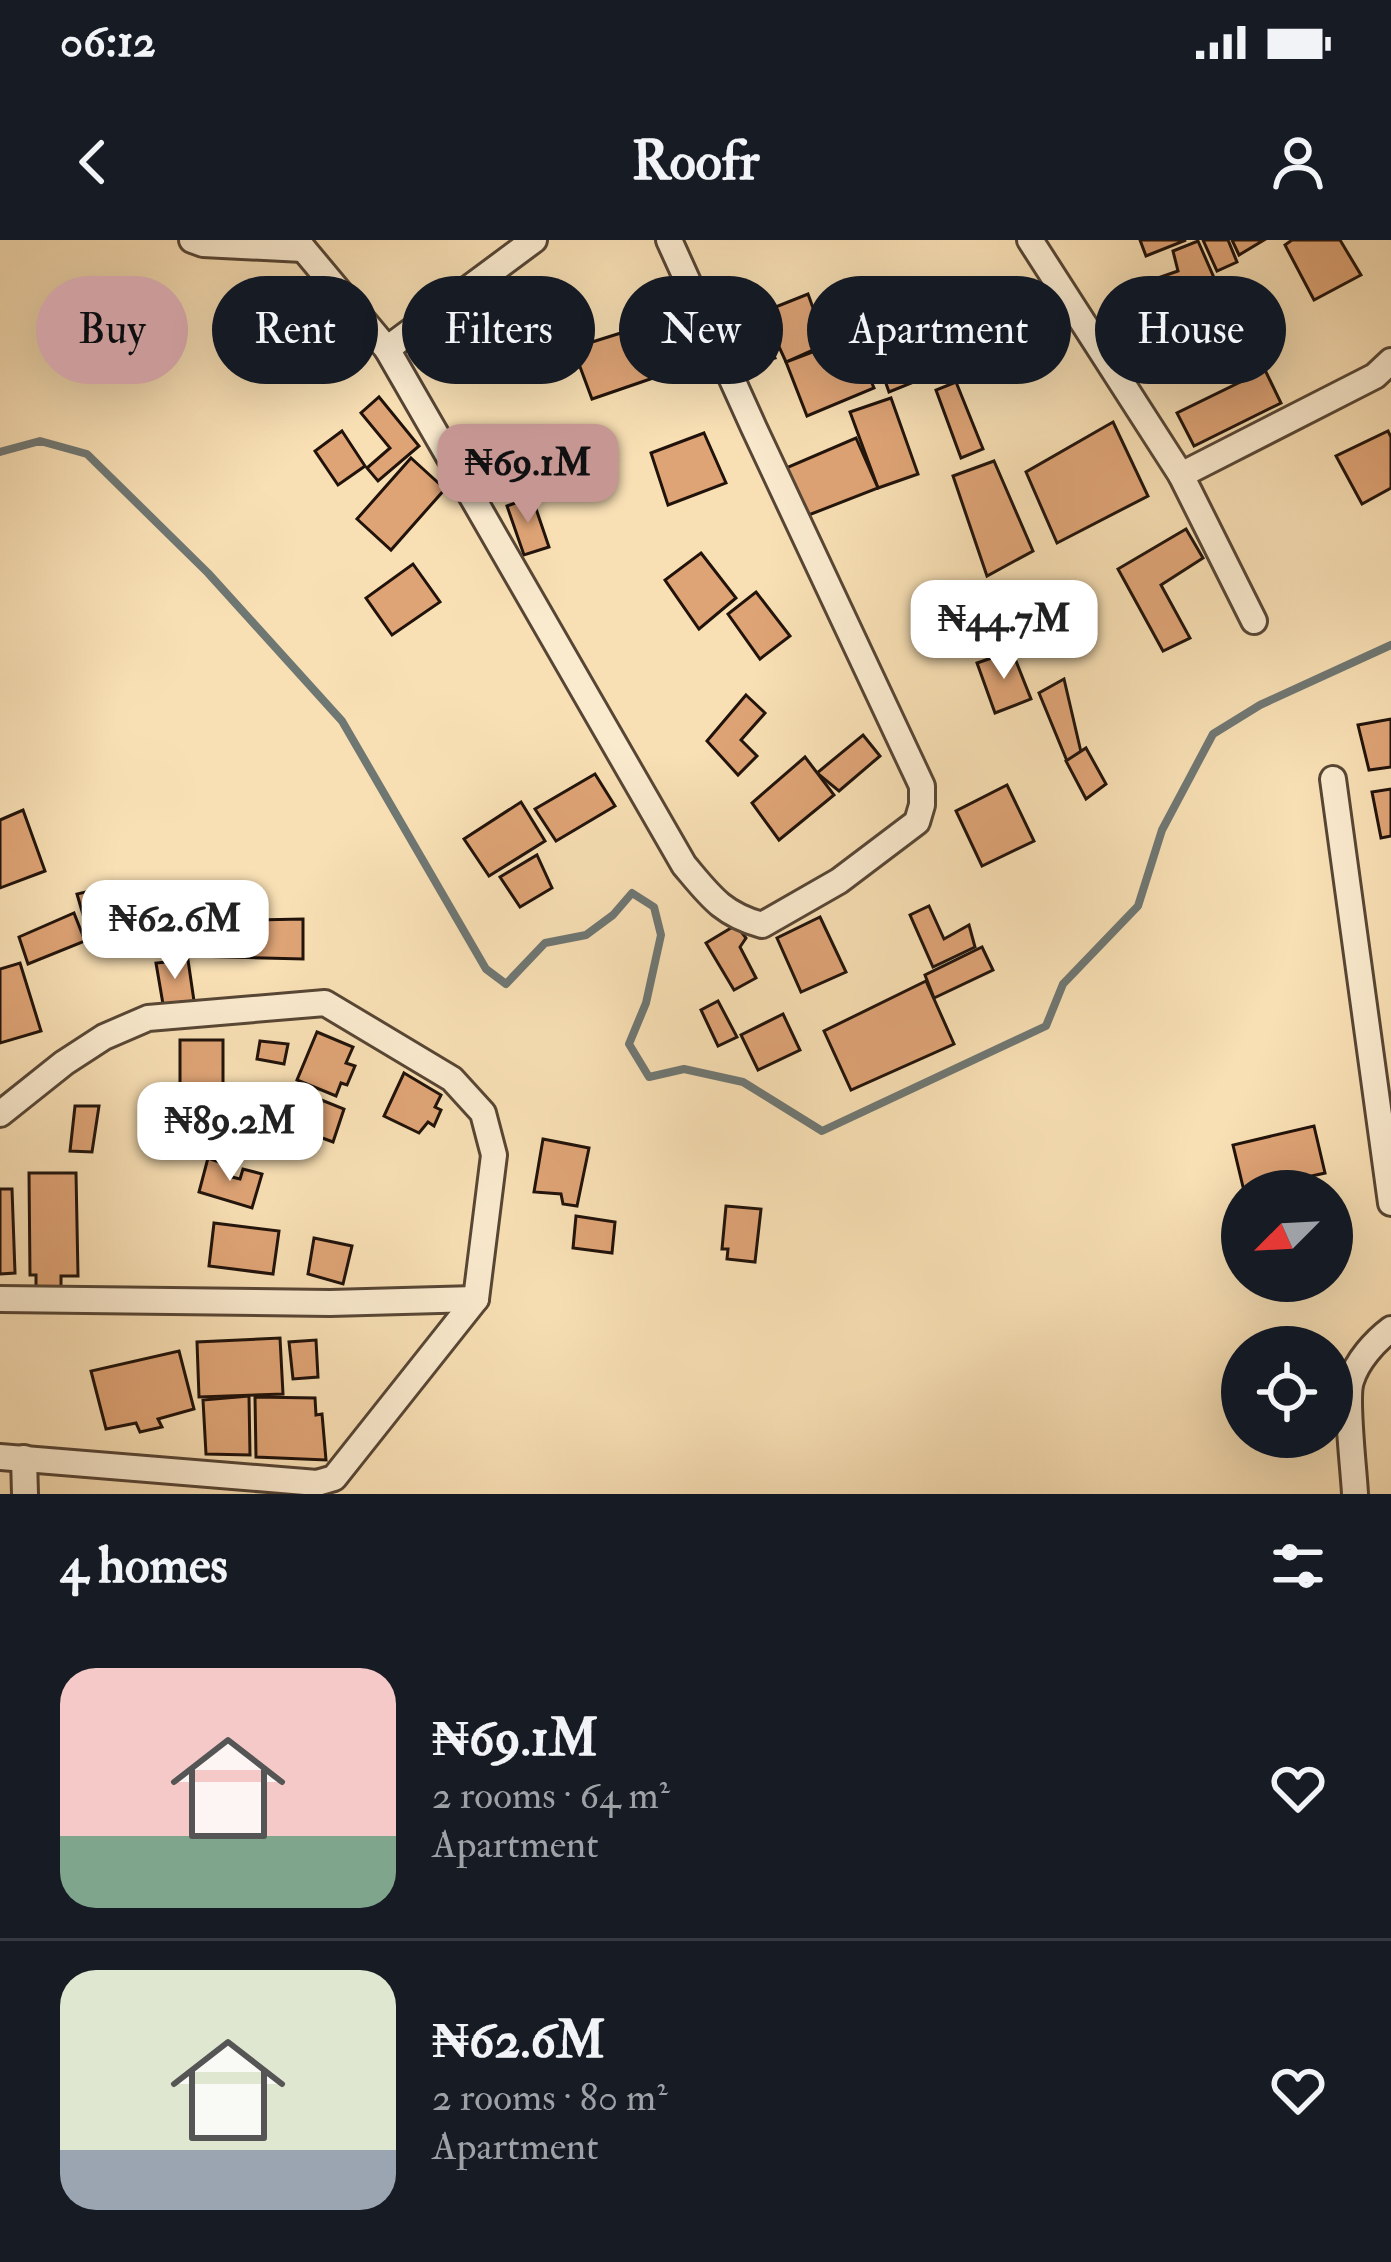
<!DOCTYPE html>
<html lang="en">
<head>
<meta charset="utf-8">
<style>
	:root { --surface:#171b24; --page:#20242c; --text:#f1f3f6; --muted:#9ea1a6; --line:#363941; --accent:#c59692 }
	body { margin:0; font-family:"IM FELL Double Pica",serif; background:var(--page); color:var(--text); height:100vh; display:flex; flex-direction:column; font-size:45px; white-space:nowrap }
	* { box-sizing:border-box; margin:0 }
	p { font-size:39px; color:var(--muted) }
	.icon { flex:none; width:66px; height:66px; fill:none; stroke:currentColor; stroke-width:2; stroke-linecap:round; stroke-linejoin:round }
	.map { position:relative; height:1254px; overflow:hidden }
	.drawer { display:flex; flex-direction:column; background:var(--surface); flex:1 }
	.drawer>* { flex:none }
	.guide { position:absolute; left:36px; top:36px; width:1320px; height:108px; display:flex; gap:24px }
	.needle { width:78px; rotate:246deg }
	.buttons { position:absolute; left:1221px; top:930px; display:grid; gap:24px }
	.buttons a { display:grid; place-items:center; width:132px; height:132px; border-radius:50%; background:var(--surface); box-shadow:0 12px 48px #0002; font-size:60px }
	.price { position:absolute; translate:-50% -102px; padding:0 27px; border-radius:24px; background:#fff; color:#222; font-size:39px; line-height:78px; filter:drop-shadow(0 3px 6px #0008) }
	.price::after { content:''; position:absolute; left:50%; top:72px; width:36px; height:27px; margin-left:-18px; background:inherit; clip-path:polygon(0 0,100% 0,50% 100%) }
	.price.current { background:var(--accent); color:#111 }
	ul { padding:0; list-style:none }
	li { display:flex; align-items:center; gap:36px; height:300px; padding:0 60px }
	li+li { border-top:3px solid var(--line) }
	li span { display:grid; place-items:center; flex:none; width:336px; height:240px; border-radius:36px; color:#555 }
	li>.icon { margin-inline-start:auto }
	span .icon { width:144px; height:144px; fill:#fffc; stroke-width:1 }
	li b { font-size:51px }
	h2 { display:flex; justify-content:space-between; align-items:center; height:144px; padding:0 60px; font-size:51px }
	.pill { padding:0 42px; border-radius:54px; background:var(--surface); box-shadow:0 12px 48px #0002; font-size:42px; line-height:108px }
	.pill.current { background:var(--accent); color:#111 }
	.status { display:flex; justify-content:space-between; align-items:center; height:84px; padding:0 60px; background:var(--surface); direction:ltr }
	.status svg { height:33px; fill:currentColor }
	header { display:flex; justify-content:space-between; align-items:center; height:156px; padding:0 60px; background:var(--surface); font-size:54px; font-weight:800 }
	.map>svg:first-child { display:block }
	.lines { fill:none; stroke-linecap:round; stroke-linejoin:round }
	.stream { stroke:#6f7773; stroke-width:8 }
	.building { fill:#dfa476; stroke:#21130b; stroke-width:3 }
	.street-casing { stroke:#574635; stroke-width:30 }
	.street { stroke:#faeace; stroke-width:24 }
</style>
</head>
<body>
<div class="status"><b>06:12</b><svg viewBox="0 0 49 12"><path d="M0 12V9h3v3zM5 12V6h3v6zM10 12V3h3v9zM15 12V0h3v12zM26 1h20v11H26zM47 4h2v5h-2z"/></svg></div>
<header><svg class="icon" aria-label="back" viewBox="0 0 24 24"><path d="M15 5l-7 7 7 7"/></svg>Roofr<svg class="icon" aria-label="person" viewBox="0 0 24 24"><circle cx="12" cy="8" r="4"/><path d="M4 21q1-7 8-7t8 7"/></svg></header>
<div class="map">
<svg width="1391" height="1254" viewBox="0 0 1391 1254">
	<rect width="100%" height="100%" fill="#f8dfb4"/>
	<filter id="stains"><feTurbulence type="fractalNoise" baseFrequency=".00167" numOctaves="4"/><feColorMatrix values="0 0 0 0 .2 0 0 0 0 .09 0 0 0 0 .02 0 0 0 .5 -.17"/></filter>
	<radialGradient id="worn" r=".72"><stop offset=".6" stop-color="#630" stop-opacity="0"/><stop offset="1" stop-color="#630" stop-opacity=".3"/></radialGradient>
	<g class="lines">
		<path class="stream" d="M0 212 40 201 87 214 208 333 342 481 486 729 506 744 545 703 586 695 613 675 632 653 654 667 661 695 646 763 629 804 649 837 684 829 743 842 822 891 1046 786 1063 744 1138 666 1162 590 1213 494 1260 465 1391 405"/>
	</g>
	<g class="building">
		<path d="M1140 0H1186L1146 16Z"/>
		<path d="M1203 0H1228L1237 22 1217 31Z"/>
		<path d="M1232 0H1264L1239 15Z"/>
		<path d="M1292 0H1340L1361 35 1314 60 1285 5Z"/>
		<path d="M1198 1 1225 63 1131 99 1112 54 1178 31 1173 11Z"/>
		<path d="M808 54 826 104 786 122 763 72Z"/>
		<path d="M974 63 980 86 957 88 971 129 951 136 931 75Z"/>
		<path d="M756 71 775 118 752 124 735 82Z"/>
		<path d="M675 76 691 125 592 159 573 108Z"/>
		<path d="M891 78 914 142 889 152 867 89Z"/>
		<path d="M852 97 874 148 807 176 786 122Z"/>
		<path d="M1265 130 1281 163 1194 206 1177 173Z"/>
		<path d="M956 142 983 209 961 218 936 150Z"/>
		<path d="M379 157 419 206 378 241 367 228 390 208 361 173Z"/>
		<path d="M891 158 918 234 878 248 850 172Z"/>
		<path d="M1113 182 1148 256 1057 303 1026 232Z"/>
		<path d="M342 191 365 226 338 245 315 211Z"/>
		<path d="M1388 191 1391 197V248L1362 264 1336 216Z"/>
		<path d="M704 193 726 243 668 265 651 213Z"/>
		<path d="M856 198 878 248 806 276 786 228Z"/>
		<path d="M411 218 445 249 391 310 357 279Z"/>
		<path d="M994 221 1033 311 987 336 953 236Z"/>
		<path d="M532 257 549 307 524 315 507 266Z"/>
		<path d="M1186 289 1203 318 1161 345 1190 398 1163 411 1118 329Z"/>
		<path d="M701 313 736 358 699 389 665 340Z"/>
		<path d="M413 324 440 362 392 395 366 358Z"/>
		<path d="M756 352 790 396 760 419 728 374Z"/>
		<path d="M1012 411 1031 459 995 473 977 423Z"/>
		<path d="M1064 439 1081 512 1067 521 1039 453Z"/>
		<path d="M746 455 765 473 741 500 757 516 738 535 707 501Z"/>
		<path d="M1391 479V527L1369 530 1358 485Z"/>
		<path d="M863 495 880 516 839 551 817 533Z"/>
		<path d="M1086 508 1106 544 1086 559 1066 521Z"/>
		<path d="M805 517 834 555 779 600 752 563Z"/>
		<path d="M595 534 615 566 556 601 535 569Z"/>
		<path d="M1007 545 1034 601 982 626 956 571Z"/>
		<path d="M1391 549V596L1381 598 1372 552Z"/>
		<path d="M521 562 545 601 489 636 464 599Z"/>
		<path d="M23 570 45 631 0 648V580Z"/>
		<path d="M537 615 552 648 520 667 500 637Z"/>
		<path d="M128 642 134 675 110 679 111 686 86 685 77 654Z"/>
		<path d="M929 666 944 699 969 685 975 707 933 727 910 675Z"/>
		<path d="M74 673 85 701 28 724 19 697Z"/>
		<path d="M820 677 846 732 801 752 777 698Z"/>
		<path d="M303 679V719L160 715 149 682Z"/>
		<path d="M736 685 746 698 740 707 756 738 734 750 706 703Z"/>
		<path d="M982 707 993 730 934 758 925 735Z"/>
		<path d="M188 720 194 761 163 764 156 723Z"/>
		<path d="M20 723 41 791 0 803V729Z"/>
		<path d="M926 741 954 804 851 850 824 791Z"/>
		<path d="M718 761 737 797 718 806 701 770Z"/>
		<path d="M783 774 800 810 758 830 741 795Z"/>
		<path d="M317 792 353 807 346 823 355 826 347 845 341 843 336 856 297 840Z"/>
		<path d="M180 800H223V847L180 846Z"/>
		<path d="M260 801 288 804 284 824 257 819Z"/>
		<path d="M404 833 441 855 435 867 441 870 434 886 428 882 419 893 384 876Z"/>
		<path d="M304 853 344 869 333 902 293 887Z"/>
		<path d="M75 866H99L92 912 70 911Z"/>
		<path d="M1314 886 1325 933 1244 951 1233 905Z"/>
		<path d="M294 892 308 900 299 916 285 910Z"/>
		<path d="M543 899 589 908 577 966 563 964 561 954 534 952Z"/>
		<path d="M208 918 233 927 232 937 240 939 243 929 262 934 252 968 199 952Z"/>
		<path d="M29 933H76L78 1036H61V1049H36V1035H30Z"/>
		<path d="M0 949H12L15 1033 0 1034Z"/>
		<path d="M726 966 761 969 755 1022 727 1019 728 1009H722Z"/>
		<path d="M576 976 615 982 612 1013 573 1008Z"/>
		<path d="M214 983 279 991 273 1034 209 1026Z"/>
		<path d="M314 998 352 1006 343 1044 308 1034Z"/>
		<path d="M280 1098 283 1154 199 1157 197 1102Z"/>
		<path d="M316 1100 318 1137 293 1139 289 1102Z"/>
		<path d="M179 1111 194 1169 158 1179 162 1187 140 1192 136 1183 106 1189 91 1131Z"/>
		<path d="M249 1156 250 1215 206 1214 203 1160Z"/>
		<path d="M255 1157 315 1158 316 1175 322 1174 326 1220 256 1217Z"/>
	</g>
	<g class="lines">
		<g class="street-casing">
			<g id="street">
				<path d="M192 0 203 4 303 9"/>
				<path d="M296 0 387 109 684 625C710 656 722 674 762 685L839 641 917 582 922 565V546L754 188 669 0"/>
				<path d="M1030 0 1181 235 1254 381"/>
				<path d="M387 109 534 0"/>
				<path d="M1181 235 1375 136 1391 121"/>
				<path d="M1333 539 1391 963"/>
				<path d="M0 874 64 823 104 797 148 778 325 763 452 839 483 873 494 915 476 1059 334 1238 317 1243 0 1217"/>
				<path d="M0 1059 330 1063 476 1059"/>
				<path d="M24 1218 25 1254"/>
				<path d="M1355 1254C1354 1231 1345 1158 1351 1141 1357 1121 1375 1101 1391 1089"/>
			</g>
		</g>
		<use href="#street" class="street"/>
	</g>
	<rect width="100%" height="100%" filter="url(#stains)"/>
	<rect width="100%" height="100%" fill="url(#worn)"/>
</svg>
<div class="buttons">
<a><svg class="needle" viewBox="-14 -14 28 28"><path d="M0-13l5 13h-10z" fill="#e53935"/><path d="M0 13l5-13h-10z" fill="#9ea1a6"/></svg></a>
<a><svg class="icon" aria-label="locate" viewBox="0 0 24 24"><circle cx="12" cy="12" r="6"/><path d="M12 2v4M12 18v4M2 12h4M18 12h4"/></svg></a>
</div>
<b class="price current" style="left:528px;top:286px">₦69.1M</b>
<b class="price" style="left:1004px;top:442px">₦44.7M</b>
<b class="price" style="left:175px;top:742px">₦62.6M</b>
<b class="price" style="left:230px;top:944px">₦89.2M</b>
<div class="guide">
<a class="pill current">Buy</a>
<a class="pill">Rent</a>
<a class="pill">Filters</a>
<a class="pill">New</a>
<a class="pill">Apartment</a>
<a class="pill">House</a>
</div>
</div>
<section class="drawer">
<h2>4 homes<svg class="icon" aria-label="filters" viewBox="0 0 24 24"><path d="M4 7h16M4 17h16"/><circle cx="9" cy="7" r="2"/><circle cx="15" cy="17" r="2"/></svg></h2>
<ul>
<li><span style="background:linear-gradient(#f6c9c9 70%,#7fa58c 0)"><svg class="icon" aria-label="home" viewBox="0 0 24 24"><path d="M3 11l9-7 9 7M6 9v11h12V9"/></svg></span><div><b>₦69.1M</b><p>2 rooms · 64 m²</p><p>Apartment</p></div><svg class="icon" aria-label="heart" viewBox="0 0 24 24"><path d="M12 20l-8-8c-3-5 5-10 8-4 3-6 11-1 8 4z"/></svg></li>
<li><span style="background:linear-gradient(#dfe7d0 75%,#9aa5b1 0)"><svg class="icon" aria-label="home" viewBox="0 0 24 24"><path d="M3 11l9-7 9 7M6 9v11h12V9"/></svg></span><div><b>₦62.6M</b><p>2 rooms · 80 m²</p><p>Apartment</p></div><svg class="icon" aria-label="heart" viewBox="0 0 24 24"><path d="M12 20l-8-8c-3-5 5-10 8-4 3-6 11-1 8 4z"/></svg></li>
</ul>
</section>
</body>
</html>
